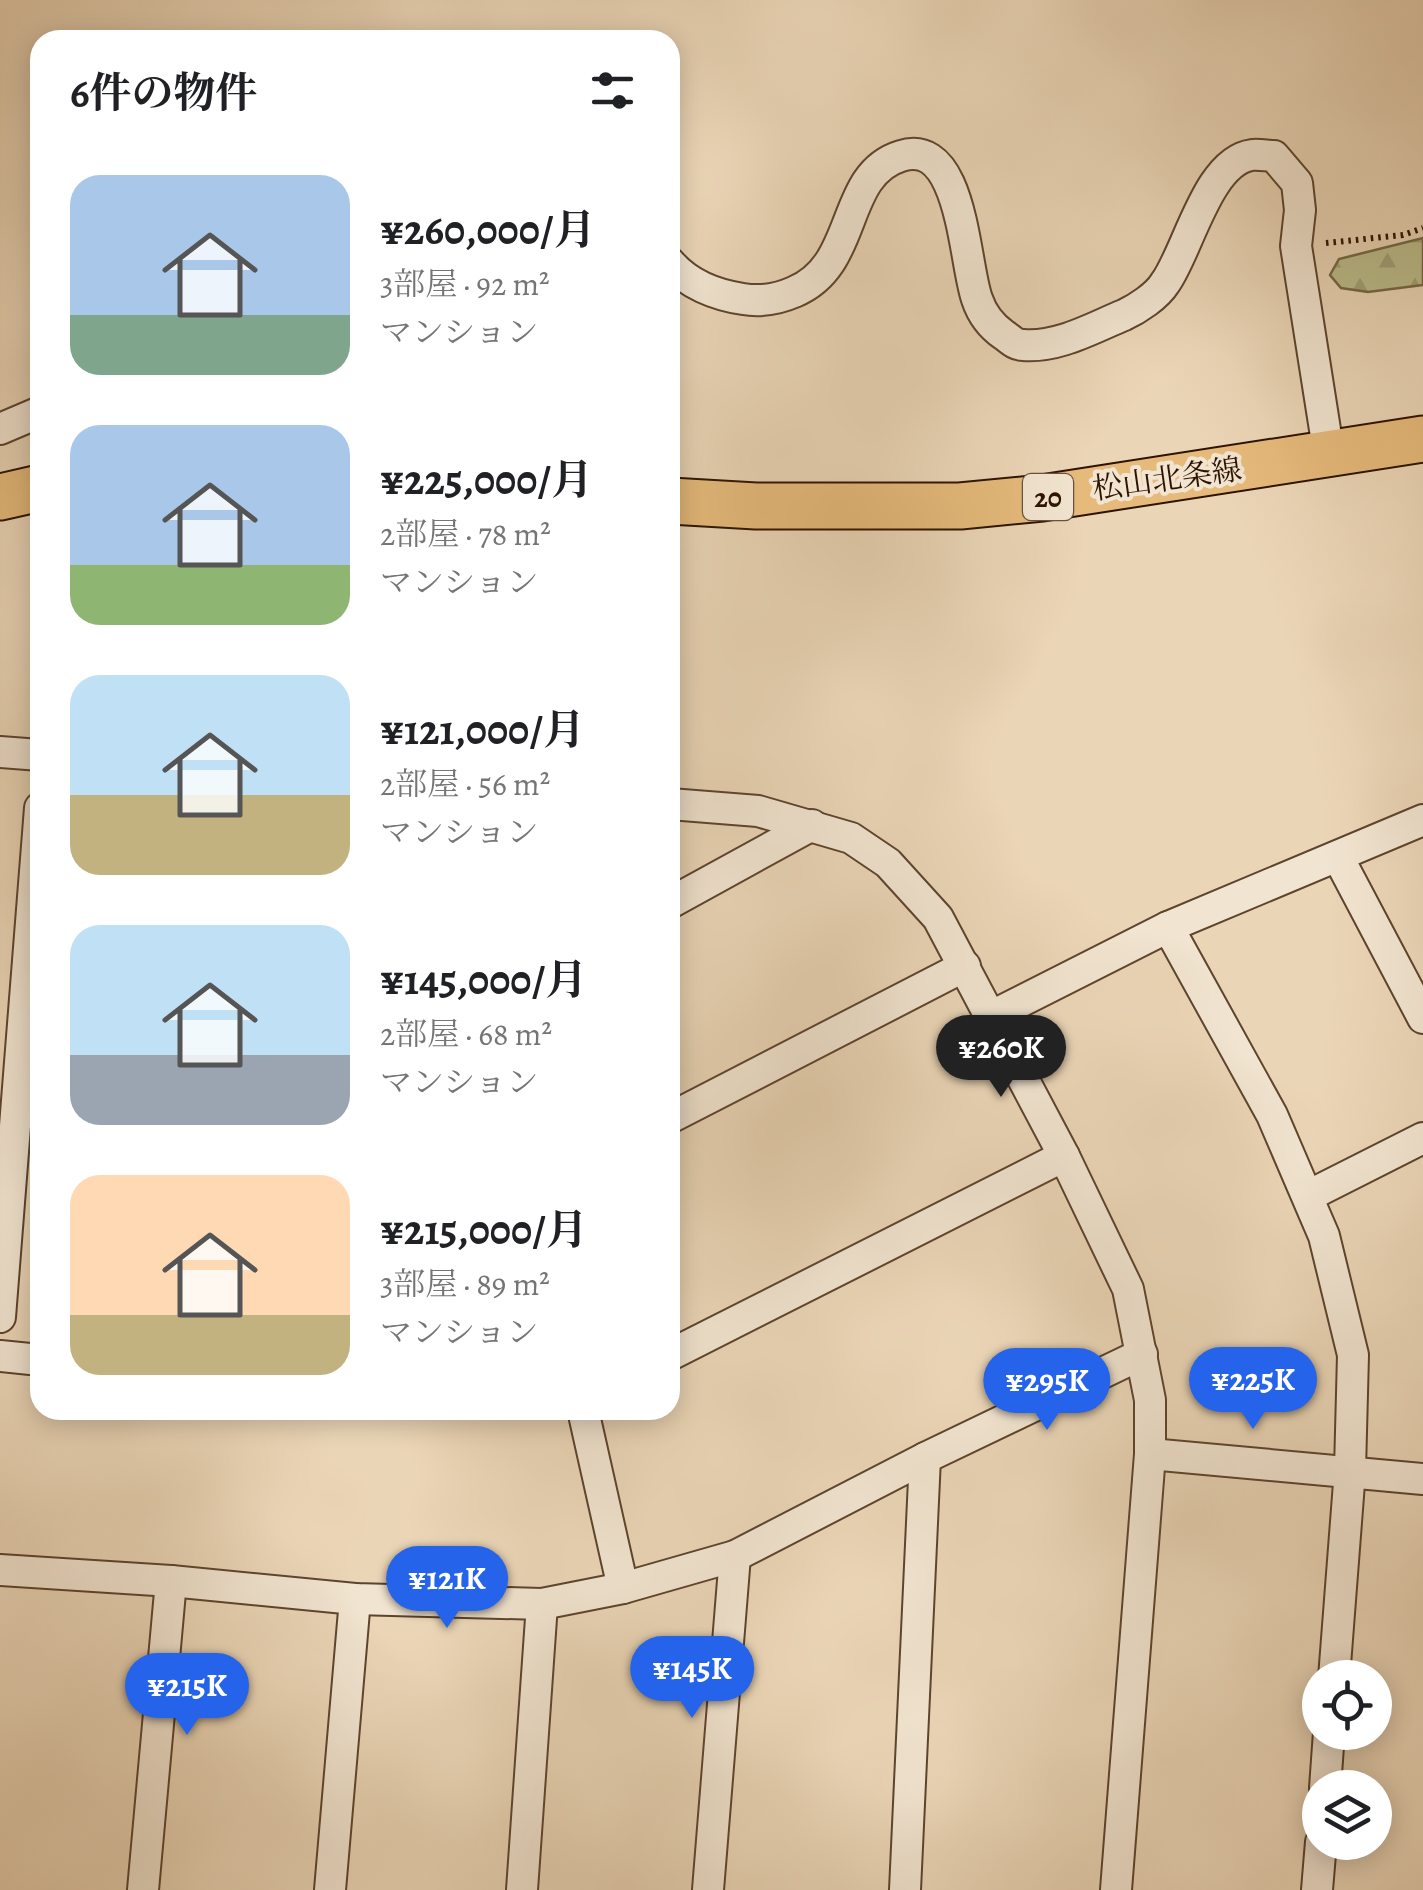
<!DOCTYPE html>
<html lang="ja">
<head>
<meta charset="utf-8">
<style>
	:root { --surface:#fff; --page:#f2f2f2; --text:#202124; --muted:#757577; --accent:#2563eb }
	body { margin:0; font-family:Alegreya,"Noto Serif JP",serif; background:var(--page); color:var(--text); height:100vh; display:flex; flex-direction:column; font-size:38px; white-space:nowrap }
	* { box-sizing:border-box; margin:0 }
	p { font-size:32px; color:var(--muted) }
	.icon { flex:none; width:55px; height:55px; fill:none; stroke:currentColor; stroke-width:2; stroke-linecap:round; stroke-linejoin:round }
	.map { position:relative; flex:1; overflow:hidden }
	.details { position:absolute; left:30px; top:30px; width:650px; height:1390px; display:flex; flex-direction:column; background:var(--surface); border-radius:30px; box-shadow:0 5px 25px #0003 }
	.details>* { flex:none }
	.fabs { position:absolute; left:1302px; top:1660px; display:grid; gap:20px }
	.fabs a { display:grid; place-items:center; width:90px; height:90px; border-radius:50%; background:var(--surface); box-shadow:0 5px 25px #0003; font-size:50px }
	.price { position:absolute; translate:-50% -85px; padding:0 22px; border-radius:35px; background:var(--accent); color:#fff; font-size:32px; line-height:65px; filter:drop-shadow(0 2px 5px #0008) }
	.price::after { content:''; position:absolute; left:50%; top:60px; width:30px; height:22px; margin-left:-15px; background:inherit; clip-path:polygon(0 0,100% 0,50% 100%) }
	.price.current { background:#222; color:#fff }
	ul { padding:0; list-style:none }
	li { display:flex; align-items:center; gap:30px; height:250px; padding:0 40px }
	li span { display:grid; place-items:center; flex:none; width:280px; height:200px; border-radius:30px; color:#555 }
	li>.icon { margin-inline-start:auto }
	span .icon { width:120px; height:120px; fill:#fffc; stroke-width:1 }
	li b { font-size:42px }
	h2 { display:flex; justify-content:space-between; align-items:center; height:120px; padding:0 40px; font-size:42px }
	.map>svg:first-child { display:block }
	.forest { fill:url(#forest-firs); stroke:#746846; stroke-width:2.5 }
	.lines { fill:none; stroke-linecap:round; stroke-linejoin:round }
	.street-casing { stroke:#5d442e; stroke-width:34 }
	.primary-casing { stroke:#2e1300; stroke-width:49 }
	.path { stroke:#2e1300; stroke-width:6; stroke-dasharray:2.5 5; stroke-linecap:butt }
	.street { stroke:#f1e4d0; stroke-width:30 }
	.primary { stroke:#e5ba7b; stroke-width:45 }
	.labels { text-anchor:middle; stroke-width:8; stroke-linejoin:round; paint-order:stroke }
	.shield { fill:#f1e4d0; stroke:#68523e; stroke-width:2.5 }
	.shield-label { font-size:28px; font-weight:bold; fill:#2e1300 }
	.street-label { font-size:30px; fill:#2e1300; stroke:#f1e4d0 }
</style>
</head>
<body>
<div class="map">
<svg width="1423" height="1890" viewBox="0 0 1423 1890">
	<defs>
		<pattern id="forest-firs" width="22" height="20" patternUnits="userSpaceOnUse" patternTransform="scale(2.5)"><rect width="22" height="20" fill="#babc8c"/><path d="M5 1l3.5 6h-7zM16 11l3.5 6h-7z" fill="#a0a177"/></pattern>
	</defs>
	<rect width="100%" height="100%" fill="#ead5b6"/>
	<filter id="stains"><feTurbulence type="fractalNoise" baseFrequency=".002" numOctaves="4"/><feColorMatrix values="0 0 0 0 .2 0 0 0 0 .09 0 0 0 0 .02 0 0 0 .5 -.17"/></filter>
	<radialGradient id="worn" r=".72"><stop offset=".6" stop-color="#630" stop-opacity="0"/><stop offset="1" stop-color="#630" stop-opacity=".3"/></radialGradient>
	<path class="forest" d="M1423 238V285L1368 292 1341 288 1330 275 1339 259Z"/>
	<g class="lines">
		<g class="street-casing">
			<g id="street">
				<path d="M670 263C688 284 716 295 743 299 761 302 778 299 794 292 860 265 839 175 901 156 963 136 964 264 977 299 982 314 991 326 1004 335 1010 339 1015 345 1023 345 1058 348 1092 328 1124 315 1137 309 1157 296 1165 283 1188 252 1207 161 1252 155 1258 154 1268 156 1274 156L1297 183 1300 210 1296 246 1329 455"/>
				<path d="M0 429 40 412"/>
				<path d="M0 752 40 755"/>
				<path d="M670 804 758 811 851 838 888 863 938 918 1064 1156 1128 1289 1150 1400V1454L1116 1890"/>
				<path d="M1338 857 1423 1018"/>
				<path d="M670 903 812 825"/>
				<path d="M1168 927 1272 1115 1324 1236 1353 1355 1350 1470 1334 1678"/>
				<path d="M992 1016 1168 927 1423 820"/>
				<path d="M670 1118 965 966"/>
				<path d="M1308 1196 1423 1138"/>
				<path d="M0 1317 40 808"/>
				<path d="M670 1355 1064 1156"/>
				<path d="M0 1356 40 1360"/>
				<path d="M583 1410 623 1588"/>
				<path d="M1150 1454 1423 1479"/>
				<path d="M0 1570 171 1581 355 1599 542 1604 623 1588 735 1556 925 1458 1142 1354"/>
				<path d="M1325 1788 1329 1732"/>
				<path d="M143 1890 171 1581"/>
				<path d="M330 1890 355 1599"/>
				<path d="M522 1890 542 1604"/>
				<path d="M708 1890 735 1556"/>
				<path d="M905 1890 925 1458"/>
				<path d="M1317 1890 1321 1842"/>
			</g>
		</g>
		<g class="primary-casing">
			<g id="primary">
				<path d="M0 497 40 488"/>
				<path d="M670 501 756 506H960L1042 498 1423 439"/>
			</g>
		</g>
		<path class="path" d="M1326 243 1403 235 1423 228"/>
		<use href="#street" class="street"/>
		<use href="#primary" class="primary"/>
	</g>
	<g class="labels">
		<rect class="shield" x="1023" y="474" width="50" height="46" rx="8"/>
		<g class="shield-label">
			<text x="1048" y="507">20</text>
		</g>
		<g class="street-label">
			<text transform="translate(1167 479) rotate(-8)" y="10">松山北条線</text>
		</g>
	</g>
	<rect width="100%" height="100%" filter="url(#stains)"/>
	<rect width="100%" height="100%" fill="url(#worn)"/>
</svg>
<div class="fabs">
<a><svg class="icon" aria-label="locate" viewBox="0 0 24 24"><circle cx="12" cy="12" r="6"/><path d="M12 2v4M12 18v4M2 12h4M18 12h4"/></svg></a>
<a><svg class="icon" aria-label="layers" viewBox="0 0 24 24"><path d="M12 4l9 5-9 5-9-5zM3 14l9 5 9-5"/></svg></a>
</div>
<b class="price current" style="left:1001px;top:1100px">¥260K</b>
<b class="price" style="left:1253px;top:1432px">¥225K</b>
<b class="price" style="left:1047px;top:1433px">¥295K</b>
<b class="price" style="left:447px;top:1631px">¥121K</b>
<b class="price" style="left:692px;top:1721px">¥145K</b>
<b class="price" style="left:187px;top:1738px">¥215K</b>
<section class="details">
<h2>6件の物件<svg class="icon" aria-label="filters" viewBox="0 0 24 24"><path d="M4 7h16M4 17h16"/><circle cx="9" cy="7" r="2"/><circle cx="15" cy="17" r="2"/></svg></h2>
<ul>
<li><span style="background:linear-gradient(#a9c7e8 70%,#7fa58c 0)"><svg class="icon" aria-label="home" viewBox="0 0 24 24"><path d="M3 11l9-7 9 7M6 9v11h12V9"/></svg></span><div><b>¥260,000/月</b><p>3部屋 · 92 m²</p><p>マンション</p></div></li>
<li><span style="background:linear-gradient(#a9c7e8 70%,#8fb573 0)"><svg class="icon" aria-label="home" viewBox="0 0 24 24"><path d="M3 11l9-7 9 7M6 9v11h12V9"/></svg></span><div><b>¥225,000/月</b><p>2部屋 · 78 m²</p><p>マンション</p></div></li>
<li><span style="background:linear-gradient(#bfe0f5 60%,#c2b280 0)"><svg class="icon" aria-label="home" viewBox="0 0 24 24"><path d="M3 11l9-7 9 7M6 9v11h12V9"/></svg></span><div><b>¥121,000/月</b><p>2部屋 · 56 m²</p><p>マンション</p></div></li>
<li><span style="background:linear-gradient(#bfe0f5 65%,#9aa5b1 0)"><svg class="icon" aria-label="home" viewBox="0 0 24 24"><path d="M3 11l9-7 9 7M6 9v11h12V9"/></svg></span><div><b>¥145,000/月</b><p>2部屋 · 68 m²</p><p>マンション</p></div></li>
<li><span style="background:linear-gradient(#ffd9b3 70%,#c2b280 0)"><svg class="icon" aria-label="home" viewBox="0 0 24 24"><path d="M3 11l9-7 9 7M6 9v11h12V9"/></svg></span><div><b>¥215,000/月</b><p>3部屋 · 89 m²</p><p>マンション</p></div></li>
</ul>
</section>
</div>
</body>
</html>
